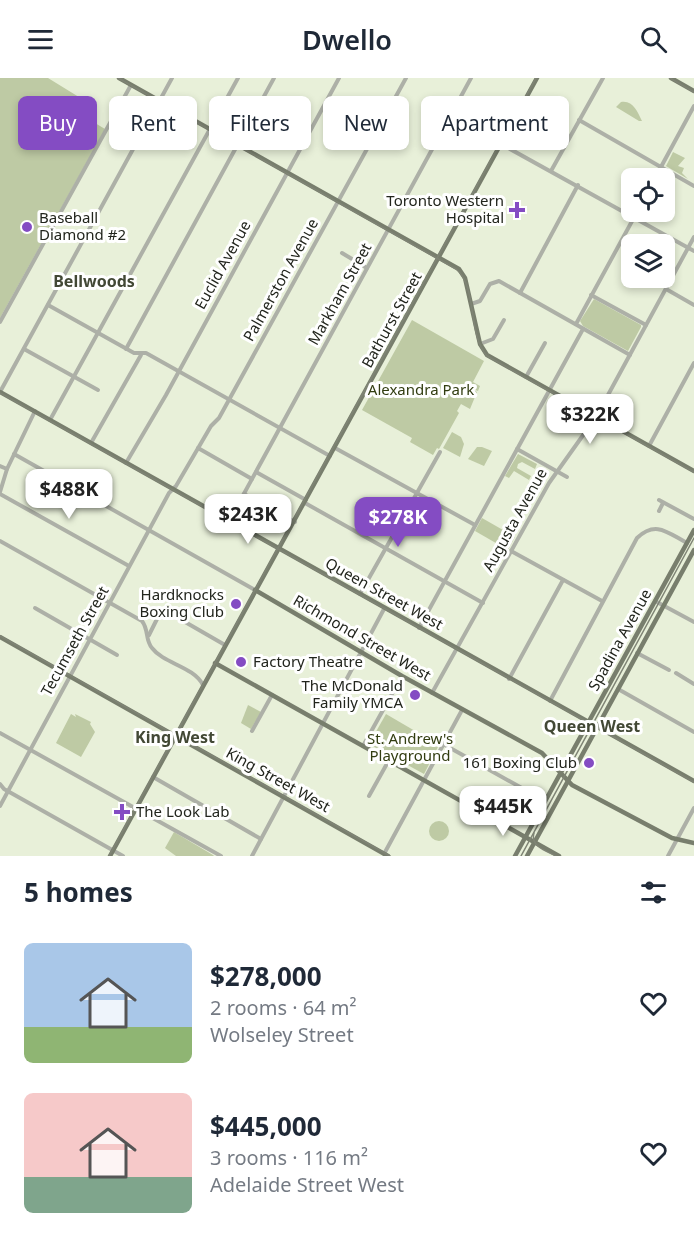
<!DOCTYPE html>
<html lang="en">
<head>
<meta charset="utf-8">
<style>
	:root { --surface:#fff; --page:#f6f6f7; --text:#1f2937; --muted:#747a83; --accent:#844cc3 }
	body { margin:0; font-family:"Noto Sans",sans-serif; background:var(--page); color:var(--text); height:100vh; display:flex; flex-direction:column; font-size:22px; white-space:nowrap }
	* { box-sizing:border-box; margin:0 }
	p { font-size:20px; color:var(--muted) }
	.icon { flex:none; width:33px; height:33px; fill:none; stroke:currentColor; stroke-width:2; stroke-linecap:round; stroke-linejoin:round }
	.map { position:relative; height:778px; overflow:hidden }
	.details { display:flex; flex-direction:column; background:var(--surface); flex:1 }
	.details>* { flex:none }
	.banner { position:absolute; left:18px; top:18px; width:658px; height:54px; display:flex; gap:12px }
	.controls { position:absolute; left:621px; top:90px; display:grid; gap:12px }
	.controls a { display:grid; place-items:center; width:54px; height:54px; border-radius:9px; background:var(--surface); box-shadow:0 3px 9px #0003; font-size:30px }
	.price { position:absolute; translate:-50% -51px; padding:0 14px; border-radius:12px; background:#fff; color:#222; font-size:20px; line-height:39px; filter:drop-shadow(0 2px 3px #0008) }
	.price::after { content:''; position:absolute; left:50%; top:36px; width:18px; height:14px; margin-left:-9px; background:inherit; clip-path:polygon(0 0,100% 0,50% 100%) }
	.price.active { background:var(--accent); color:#fff }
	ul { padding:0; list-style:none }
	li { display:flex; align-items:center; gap:18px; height:150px; padding:0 24px }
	li span { display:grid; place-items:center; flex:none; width:168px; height:120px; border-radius:9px; color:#555 }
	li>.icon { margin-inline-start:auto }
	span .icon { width:72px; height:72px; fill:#fffc; stroke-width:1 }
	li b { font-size:26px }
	h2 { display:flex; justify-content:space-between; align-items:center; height:72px; padding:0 24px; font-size:26px }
	.tag { padding:0 21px; border-radius:9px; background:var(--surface); box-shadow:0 3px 9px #0003; font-size:21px; line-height:54px }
	.tag.active { background:var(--accent); color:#fff }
	header { display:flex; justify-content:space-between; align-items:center; height:78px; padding:0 24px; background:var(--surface); font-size:27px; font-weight:600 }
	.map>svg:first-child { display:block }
	.green { fill:#becaa4 }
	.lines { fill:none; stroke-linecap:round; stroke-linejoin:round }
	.minor { stroke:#adb0a7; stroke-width:4 }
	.major { stroke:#787e6d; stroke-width:4.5 }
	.tram { stroke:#7f8475; stroke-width:1.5 }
	.poi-dot { fill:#844cc3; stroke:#fff; stroke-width:2 }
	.labels { text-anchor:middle; stroke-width:6; stroke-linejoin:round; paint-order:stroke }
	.poi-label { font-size:15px; fill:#22251d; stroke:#fff; text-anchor:end }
	.street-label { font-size:15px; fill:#22251d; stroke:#fff }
	.park-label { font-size:15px; fill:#323d11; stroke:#fff }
	.neighbourhood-label { font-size:16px; font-weight:bold; fill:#424835; stroke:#fff }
</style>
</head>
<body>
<header><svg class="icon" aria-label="menu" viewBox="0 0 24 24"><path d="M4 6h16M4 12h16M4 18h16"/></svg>Dwello<svg class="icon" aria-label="search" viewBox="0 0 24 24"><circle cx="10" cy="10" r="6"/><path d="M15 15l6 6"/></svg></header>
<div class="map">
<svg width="694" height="778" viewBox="0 0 694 778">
	<rect width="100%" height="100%" fill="#e8f0d9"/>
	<g class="green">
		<path d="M0 0H48L87 24 80 36 105 51 0 240Z"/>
		<path d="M621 24C633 22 637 33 642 43H639L616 29Z"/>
		<path d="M673 74 685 80 678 88 684 90 682 95 688 101 666 88Z"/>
		<path d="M594 221 641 247V249L628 273 583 248 580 243Z"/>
		<path d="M412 242 484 283 473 304 480 308 478 313 470 310 477 314 470 331 461 326 457 333 459 335 439 371 437 370 433 377 410 364 412 360 362 332Z"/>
		<path d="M452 354 461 359 464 366 460 379 443 370Z"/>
		<path d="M477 369H482L492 373 484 388 468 381Z"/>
		<path d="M518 376 537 386 535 391 522 384 518 386 517 390 531 398 529 402 514 393 509 400 505 398Z"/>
		<path d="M482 440 515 459 508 472 475 453Z"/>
		<path d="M248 627 261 634 251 651 241 645Z"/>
		<path d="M71 636 76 639 75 636 91 644 90 646 95 654 81 679 56 665Z"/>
		<path d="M386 636 439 667 424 696 369 666Z"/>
		<circle cx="439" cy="753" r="10"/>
		<path d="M174 754 213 777 214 778H176L165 770Z"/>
	</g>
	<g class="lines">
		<g class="minor">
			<path d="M579 42 694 108"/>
			<path d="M501 66 694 173"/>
			<path d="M551 93 603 0"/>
			<path d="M655 100 694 28"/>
			<path d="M342 175 367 190"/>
			<path d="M666 211 694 227"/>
			<path d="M520 215 578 107"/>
			<path d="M591 217 646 247"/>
			<path d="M471 226 480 223 490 206 499 203 630 277"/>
			<path d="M48 227 134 275H146L330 378"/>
			<path d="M0 244 131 7"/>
			<path d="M576 246 637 134"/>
			<path d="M480 266 493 261 504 242"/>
			<path d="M24 271 98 312"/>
			<path d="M126 271 274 0"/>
			<path d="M526 299 545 265"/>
			<path d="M0 314 172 0"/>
			<path d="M50 342 238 0"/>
			<path d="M91 365 141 277"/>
			<path d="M649 368 694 285"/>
			<path d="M198 370 252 401"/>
			<path d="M335 370 475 447"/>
			<path d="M517 371 567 399"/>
			<path d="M14 376 255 512"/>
			<path d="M126 385 166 317 339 0"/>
			<path d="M0 388 7 391"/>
			<path d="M256 394 306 422"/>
			<path d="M0 414 7 391 35 333"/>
			<path d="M0 416 129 488"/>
			<path d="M244 416 295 444"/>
			<path d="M659 422 694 441"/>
			<path d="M305 425 483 525"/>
			<path d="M659 433 663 425"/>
			<path d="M229 443 471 0"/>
			<path d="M0 463 142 543C149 552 145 562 152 570 164 586 193 588 203 607"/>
			<path d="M511 473 602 523"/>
			<path d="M360 516 440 374"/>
			<path d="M655 523 694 544"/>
			<path d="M35 530 117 577"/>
			<path d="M419 550 583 251"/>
			<path d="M149 557 160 535 166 533 225 567"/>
			<path d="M637 575 669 592"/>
			<path d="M676 595 694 606"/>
			<path d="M509 601 563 502"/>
			<path d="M618 611 694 654"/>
			<path d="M432 615 549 405 596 339 694 159"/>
			<path d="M550 623 637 460C656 442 668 455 687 465"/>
			<path d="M252 653 272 617"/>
			<path d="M0 655 221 778"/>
			<path d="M443 666 545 723"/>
			<path d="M363 668 402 598"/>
			<path d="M153 699 261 761"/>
			<path d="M0 706 4 711 123 778"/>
			<path d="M369 718 389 682"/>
			<path d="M0 728 169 415 176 408 211 348 219 340 406 0"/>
			<path d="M384 776 462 632"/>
			<path d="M252 778 384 531"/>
			<path d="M668 778 694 730"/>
		</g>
		<g class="major">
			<path d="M119 0 459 191 465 200 480 266 487 277 694 393"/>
			<path d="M671 0 694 13"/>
			<path d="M0 314 694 703"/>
			<path d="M255 512 402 598 542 675 572 707 672 760 694 765"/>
			<path d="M0 559 388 778"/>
			<path d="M215 585 559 778"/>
			<path d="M110 778 537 0"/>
			<path d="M515 778 694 452"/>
			<path d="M527 778 694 472"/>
		</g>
		<g class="tram">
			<path d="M118 0 456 191C478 209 467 256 487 278L694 394"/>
			<path d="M670 0 694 14"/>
			<path d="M0 315 694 704"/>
			<path d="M0 558 390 778"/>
			<path d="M534 755C530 768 546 773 556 778"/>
			<path d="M109 778 536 0"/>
			<path d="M521 778 694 460"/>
		</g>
	</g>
	<g class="poi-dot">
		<path d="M514 123h6v6h6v6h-6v6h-6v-6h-6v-6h6z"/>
		<circle cx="27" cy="149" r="6"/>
		<circle cx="236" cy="526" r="6"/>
		<circle cx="241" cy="584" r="6"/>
		<circle cx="415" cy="617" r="6"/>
		<circle cx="589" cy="685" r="6"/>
		<path d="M119 725h6v6h6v6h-6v6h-6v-6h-6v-6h6z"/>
	</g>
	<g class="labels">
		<g class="poi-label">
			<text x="504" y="128">Toronto Western<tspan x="504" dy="17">Hospital</tspan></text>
			<text x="39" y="145" text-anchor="start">Baseball<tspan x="39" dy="17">Diamond #2</tspan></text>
			<text x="224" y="522">Hardknocks<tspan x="224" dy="17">Boxing Club</tspan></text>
			<text x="253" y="589" text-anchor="start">Factory Theatre</text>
			<text x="403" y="613">The McDonald<tspan x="403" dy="17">Family YMCA</tspan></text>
			<text x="577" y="690">161 Boxing Club</text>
			<text x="136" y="739" text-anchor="start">The Look Lab</text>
		</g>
		<g class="street-label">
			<text transform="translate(223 187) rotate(-61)" y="5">Euclid Avenue</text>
			<text transform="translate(281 202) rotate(-61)" y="5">Palmerston Avenue</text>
			<text transform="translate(340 216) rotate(-61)" y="5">Markham Street</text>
			<text transform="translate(392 242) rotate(-61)" y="5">Bathurst Street</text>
			<text transform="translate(515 442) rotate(-61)" y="5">Augusta Avenue</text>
			<text transform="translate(384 516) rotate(29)" y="5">Queen Street West</text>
			<text transform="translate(362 560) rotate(30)" y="5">Richmond Street West</text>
			<text transform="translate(620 562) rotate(-61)" y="5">Spadina Avenue</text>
			<text transform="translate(75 563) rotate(-61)" y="5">Tecumseth Street</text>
			<text transform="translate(278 702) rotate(29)" y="5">King Street West</text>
		</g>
		<g class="park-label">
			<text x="421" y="317">Alexandra Park</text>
			<text x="410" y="666">St. Andrew's<tspan x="410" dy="17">Playground</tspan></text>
		</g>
		<g class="neighbourhood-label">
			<text x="94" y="209">Bellwoods</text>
			<text x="592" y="654">Queen West</text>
			<text x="175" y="665">King West</text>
		</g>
	</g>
</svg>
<div class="controls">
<a><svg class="icon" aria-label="locate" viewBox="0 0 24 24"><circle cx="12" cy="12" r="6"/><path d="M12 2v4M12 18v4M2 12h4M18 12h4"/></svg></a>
<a><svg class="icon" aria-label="layers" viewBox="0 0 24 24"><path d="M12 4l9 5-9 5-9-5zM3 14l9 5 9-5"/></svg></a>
</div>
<b class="price" style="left:590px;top:367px">$322K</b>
<b class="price" style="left:69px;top:442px">$488K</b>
<b class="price" style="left:248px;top:467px">$243K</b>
<b class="price active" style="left:398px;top:470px">$278K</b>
<b class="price" style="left:503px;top:759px">$445K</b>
<div class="banner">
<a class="tag active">Buy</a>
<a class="tag">Rent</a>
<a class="tag">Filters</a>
<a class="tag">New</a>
<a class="tag">Apartment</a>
</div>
</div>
<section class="details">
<h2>5 homes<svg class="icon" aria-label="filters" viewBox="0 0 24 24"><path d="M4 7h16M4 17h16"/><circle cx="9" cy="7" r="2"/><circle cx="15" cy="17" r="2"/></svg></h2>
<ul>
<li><span style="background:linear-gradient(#a9c7e8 70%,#8fb573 0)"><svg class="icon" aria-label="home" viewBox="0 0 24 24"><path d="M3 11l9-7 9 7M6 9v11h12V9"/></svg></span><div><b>$278,000</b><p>2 rooms · 64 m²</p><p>Wolseley Street</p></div><svg class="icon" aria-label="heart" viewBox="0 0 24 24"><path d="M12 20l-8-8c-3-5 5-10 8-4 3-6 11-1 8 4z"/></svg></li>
<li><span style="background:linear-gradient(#f6c9c9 70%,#7fa58c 0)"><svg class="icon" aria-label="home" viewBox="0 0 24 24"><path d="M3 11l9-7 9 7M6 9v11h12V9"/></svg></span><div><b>$445,000</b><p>3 rooms · 116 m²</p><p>Adelaide Street West</p></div><svg class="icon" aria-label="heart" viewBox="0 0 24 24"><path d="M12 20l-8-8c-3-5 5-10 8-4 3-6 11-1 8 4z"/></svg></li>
</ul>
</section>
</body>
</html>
